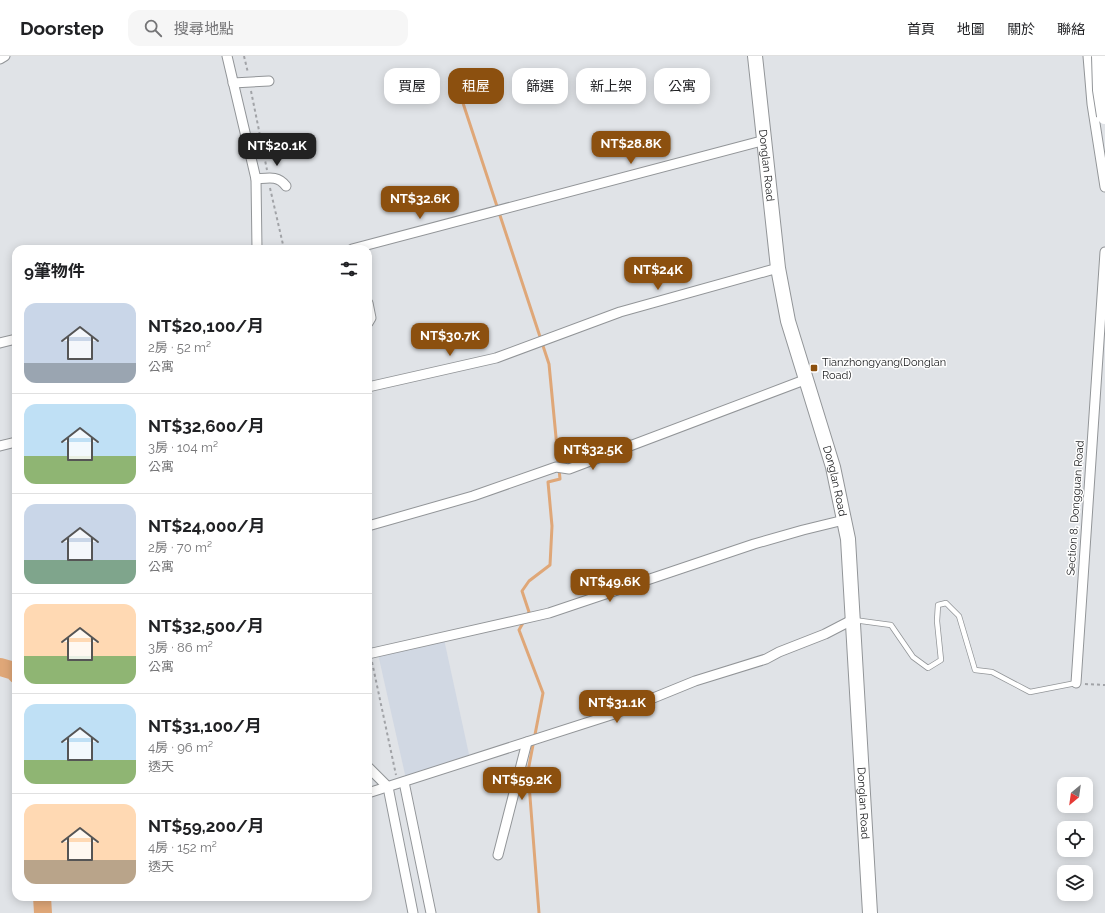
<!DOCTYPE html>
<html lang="zh-TW">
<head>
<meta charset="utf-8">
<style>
	:root { --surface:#fff; --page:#f6f6f6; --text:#202124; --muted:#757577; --line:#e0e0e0; --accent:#8c500f }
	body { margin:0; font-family:Raleway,"Noto Sans TC",sans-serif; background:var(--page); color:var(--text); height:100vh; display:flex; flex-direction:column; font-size:15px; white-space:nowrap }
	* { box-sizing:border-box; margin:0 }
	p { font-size:13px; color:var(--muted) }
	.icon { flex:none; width:22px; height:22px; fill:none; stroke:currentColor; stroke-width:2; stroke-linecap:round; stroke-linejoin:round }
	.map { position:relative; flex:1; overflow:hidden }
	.side { position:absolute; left:12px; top:189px; width:360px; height:656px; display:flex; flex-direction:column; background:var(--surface); border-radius:12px; box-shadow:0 2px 10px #0003 }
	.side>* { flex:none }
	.guide { position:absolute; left:384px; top:12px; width:380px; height:36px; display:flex; gap:8px }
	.needle { width:26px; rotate:209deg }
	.buttons { position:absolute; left:1057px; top:721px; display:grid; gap:8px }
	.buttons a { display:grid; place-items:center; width:36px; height:36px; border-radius:8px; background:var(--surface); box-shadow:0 2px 10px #0003; font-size:20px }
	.price { position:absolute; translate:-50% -34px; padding:0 9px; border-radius:8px; background:var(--accent); color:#fff; font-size:13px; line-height:26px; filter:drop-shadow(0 1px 2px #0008) }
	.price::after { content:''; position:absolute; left:50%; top:24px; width:12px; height:9px; margin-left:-6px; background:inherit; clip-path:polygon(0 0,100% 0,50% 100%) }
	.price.active { background:#222; color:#fff }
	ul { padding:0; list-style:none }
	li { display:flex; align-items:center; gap:12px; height:100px; padding:0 12px }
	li+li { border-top:1px solid var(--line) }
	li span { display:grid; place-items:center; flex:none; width:112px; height:80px; border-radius:12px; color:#555 }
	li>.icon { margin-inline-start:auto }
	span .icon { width:48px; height:48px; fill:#fffc; stroke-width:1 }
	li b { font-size:17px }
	h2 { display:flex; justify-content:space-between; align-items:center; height:48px; padding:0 12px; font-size:17px }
	.pill { padding:0 14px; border-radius:12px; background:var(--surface); box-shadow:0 2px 10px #0003; font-size:14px; line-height:36px }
	.pill.active { background:var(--accent); color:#fff }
	header { display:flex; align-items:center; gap:24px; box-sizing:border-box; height:56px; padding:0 20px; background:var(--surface); border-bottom:1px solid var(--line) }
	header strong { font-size:19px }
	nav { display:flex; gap:22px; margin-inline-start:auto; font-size:14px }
	.search { width:280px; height:36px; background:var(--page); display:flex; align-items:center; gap:10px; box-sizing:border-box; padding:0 14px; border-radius:12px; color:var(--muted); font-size:15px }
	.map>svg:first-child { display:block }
	.built { fill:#d1d8e3 }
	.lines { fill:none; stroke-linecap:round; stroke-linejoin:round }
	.stream { stroke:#dfa778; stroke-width:3 }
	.river { stroke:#dfa778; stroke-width:18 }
	.lane-casing { stroke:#929598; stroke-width:6 }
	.street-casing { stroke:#929598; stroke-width:11 }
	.primary-casing { stroke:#929598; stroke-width:16 }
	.path { stroke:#a1a3a7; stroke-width:2; stroke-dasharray:3 3; stroke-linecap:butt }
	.lane { stroke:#fff; stroke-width:4.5 }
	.street { stroke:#fff; stroke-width:9 }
	.primary { stroke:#fff; stroke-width:14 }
	.highway-bridge-casing { stroke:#929598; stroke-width:18; stroke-linecap:butt }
	.highway-bridge { stroke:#fff; stroke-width:16 }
	.poi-dot { fill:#8c500f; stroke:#fff; stroke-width:1.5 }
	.labels { text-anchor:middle; stroke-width:3; stroke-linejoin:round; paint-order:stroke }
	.street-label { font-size:11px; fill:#17181a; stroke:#fff }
	.poi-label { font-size:11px; fill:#17181a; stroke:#fff; text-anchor:start }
</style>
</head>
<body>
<header>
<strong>Doorstep</strong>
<div class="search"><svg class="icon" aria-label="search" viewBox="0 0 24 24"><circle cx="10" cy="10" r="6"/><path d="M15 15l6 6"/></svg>搜尋地點</div>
<nav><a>首頁</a><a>地圖</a><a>關於</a><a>聯絡</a></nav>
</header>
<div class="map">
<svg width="1105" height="857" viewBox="0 0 1105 857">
	<rect width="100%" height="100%" fill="#e0e3e7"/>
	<path class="built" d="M444 583 470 703 406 723 378 598Z"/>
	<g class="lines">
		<g class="stream">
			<path d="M460 38 549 308 560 423 548 426 552 470 550 509 529 525 522 535 529 556 527 560"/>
			<path d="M524 565 519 574 543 637 528 715 539 857"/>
		</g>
		<g class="river">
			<path d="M0 611 14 615 16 618"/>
			<path d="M42 841 43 857"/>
		</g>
		<g class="lane-casing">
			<path id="lane" d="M854 564 891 569 913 601 928 612 941 604 937 565 938 549 946 547 959 560 975 614 992 616 1030 636 1076 627"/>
		</g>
		<g class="street-casing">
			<g id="street">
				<path d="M227 0 256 123 257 193"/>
				<path d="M1088 0 1092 48 1105 131"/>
				<path d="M0 3 5 0"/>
				<path d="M233 27 269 25"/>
				<path d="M256 123C268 122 278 119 286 130"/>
				<path d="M352 193 765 84"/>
				<path d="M368 247 371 262 368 267"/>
				<path d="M0 287 16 283"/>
				<path d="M368 331 496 302 620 256 778 212"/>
				<path d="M0 390 16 386"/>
				<path d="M368 470 473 440 556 411 569 413 807 323"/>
				<path d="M368 598 549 557 754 488 803 474 844 464"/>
				<path d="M1076 627 1105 196"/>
				<path d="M368 711 388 731 413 857"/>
				<path d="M404 726 431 857"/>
				<path d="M368 737 614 658 695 625 766 603 779 596 825 578 852 564"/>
				<path d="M498 799 527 686"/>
			</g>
		</g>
		<g class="primary-casing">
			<g id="primary">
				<path id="s1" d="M755 0 778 212 788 265 833 411 848 483 870 857"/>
			</g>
		</g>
		<g class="path">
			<path d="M244 0 248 17"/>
			<path d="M251 35 267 114"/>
			<path d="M270 132 284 193"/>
			<path d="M372 606 396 719"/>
			<path d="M1085 628 1105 629"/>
		</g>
		<use href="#lane" class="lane"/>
		<use href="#street" class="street"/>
		<use href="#primary" class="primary"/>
		<g class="highway-bridge-casing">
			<path id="highway-bridge" d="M1100 0 1101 34 1105 60"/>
		</g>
		<use href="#highway-bridge" class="highway-bridge"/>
	</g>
	<rect class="poi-dot" x="810" y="308" width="8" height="8" rx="2"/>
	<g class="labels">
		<g class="street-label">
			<text dy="4" stroke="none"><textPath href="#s1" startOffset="110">Donglan Road</textPath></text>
			<text dy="4" stroke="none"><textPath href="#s1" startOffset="434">Donglan Road</textPath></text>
			<text transform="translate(1075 452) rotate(-86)" y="4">Section 8, Dongguan Road</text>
			<text dy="4" stroke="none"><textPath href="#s1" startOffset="758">Donglan Road</textPath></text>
		</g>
		<g class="poi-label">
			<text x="822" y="310">Tianzhongyang(Donglan<tspan x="822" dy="13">Road)</tspan></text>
		</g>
	</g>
</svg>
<div class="buttons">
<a><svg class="needle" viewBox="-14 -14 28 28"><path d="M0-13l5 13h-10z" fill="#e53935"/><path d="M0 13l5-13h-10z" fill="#757577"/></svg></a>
<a><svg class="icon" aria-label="locate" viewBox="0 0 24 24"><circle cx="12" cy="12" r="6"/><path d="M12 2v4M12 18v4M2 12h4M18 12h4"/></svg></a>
<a><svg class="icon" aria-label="layers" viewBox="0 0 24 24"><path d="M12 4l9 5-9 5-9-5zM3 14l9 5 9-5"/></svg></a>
</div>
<b class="price" style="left:631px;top:109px">NT$28.8K</b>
<b class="price active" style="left:277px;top:111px">NT$20.1K</b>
<b class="price" style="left:420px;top:164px">NT$32.6K</b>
<b class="price" style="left:658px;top:235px">NT$24K</b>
<b class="price" style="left:450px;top:301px">NT$30.7K</b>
<b class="price" style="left:593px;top:415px">NT$32.5K</b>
<b class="price" style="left:610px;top:547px">NT$49.6K</b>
<b class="price" style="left:617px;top:668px">NT$31.1K</b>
<b class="price" style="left:522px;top:745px">NT$59.2K</b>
<div class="guide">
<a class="pill">買屋</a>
<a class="pill active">租屋</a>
<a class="pill">篩選</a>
<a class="pill">新上架</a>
<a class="pill">公寓</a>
</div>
<section class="side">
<h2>9筆物件<svg class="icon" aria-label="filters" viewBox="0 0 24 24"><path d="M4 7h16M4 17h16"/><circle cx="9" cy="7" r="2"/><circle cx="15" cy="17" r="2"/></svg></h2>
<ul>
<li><span style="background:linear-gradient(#c9d6e8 75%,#9aa5b1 0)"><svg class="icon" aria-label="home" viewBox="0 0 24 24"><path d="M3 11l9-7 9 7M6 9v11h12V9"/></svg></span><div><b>NT$20,100/月</b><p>2房 · 52 m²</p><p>公寓</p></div></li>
<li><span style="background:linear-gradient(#bfe0f5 65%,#8fb573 0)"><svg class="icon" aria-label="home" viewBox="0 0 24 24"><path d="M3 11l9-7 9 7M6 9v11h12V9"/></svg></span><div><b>NT$32,600/月</b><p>3房 · 104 m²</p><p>公寓</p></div></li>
<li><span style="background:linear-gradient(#c9d6e8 70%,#7fa58c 0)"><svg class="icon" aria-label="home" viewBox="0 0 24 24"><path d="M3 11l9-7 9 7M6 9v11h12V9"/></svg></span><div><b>NT$24,000/月</b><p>2房 · 70 m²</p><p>公寓</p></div></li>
<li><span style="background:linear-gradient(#ffd9b3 65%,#8fb573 0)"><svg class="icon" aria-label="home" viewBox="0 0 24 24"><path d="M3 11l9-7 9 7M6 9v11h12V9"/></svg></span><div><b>NT$32,500/月</b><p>3房 · 86 m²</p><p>公寓</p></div></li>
<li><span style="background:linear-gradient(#bfe0f5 70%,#8fb573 0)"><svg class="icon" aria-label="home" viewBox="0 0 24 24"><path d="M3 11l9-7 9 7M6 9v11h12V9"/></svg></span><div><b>NT$31,100/月</b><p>4房 · 96 m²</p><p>透天</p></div></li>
<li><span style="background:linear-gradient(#ffd9b3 70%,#b9a48a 0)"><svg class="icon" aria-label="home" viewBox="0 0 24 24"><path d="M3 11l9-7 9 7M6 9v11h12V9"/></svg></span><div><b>NT$59,200/月</b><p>4房 · 152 m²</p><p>透天</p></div></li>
</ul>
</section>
</div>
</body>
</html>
